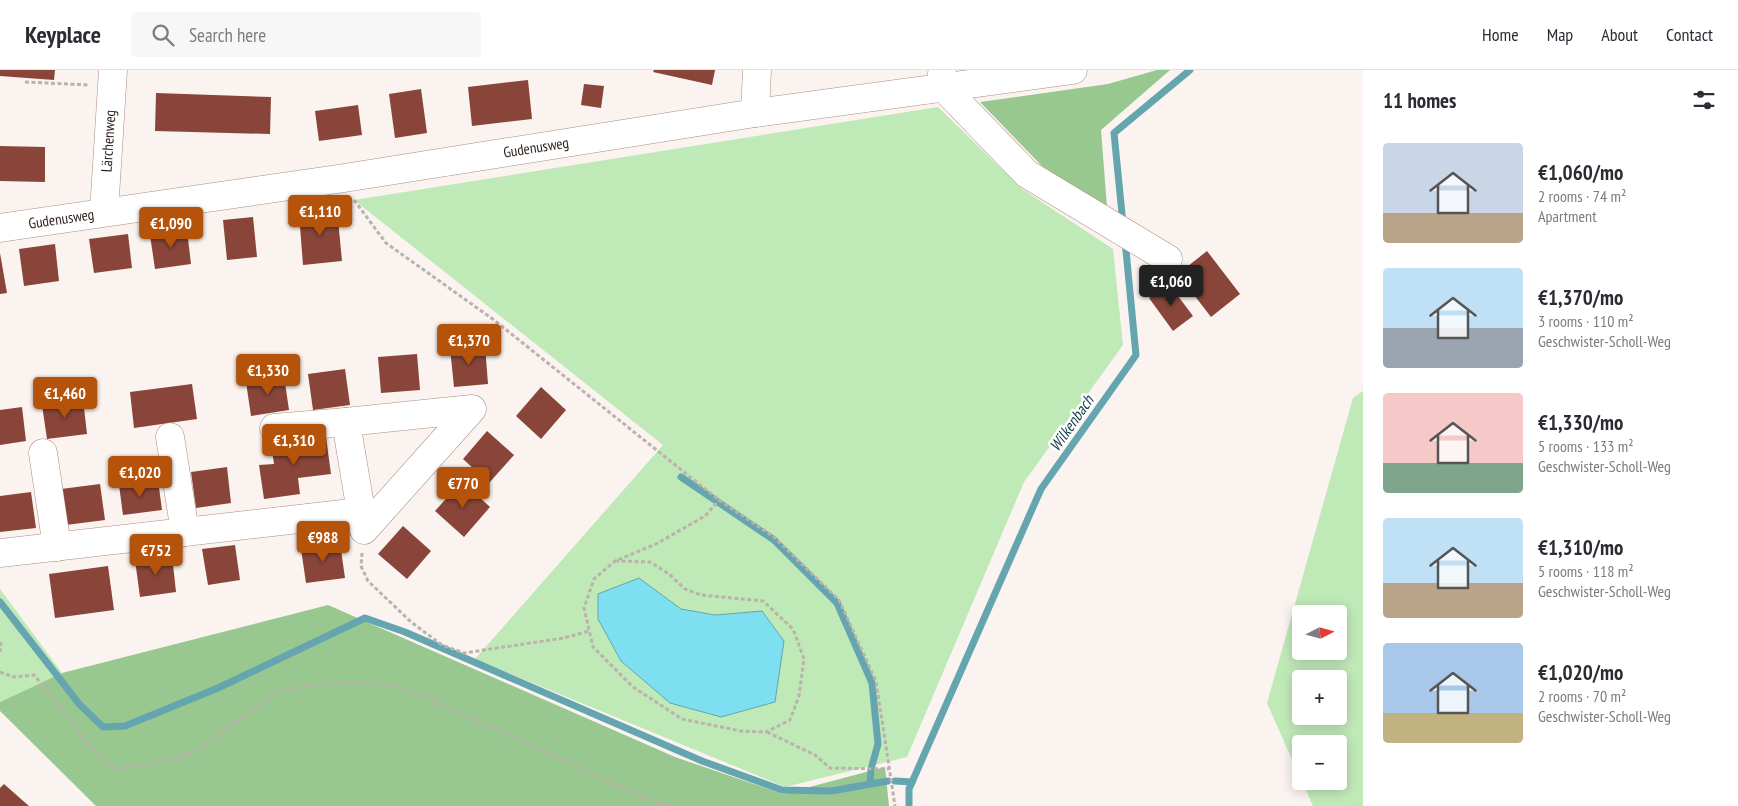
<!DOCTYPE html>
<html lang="en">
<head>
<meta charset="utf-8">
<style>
	:root { --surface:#fff; --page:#f7f7f7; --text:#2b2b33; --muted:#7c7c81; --line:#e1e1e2; --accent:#b45309 }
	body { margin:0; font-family:"PT Sans Narrow",sans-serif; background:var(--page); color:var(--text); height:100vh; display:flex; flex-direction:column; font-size:19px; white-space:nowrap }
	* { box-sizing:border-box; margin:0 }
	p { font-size:16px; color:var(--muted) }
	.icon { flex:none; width:28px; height:28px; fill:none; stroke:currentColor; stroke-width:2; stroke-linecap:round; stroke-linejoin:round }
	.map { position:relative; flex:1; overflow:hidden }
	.drawer { display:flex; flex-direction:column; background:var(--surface); width:375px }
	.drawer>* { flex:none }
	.needle { width:32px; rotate:84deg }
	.tools { position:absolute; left:1292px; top:535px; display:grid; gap:10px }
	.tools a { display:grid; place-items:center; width:55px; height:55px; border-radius:5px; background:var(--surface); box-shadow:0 2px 12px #0003; font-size:25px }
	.price { position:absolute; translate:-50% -42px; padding:0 11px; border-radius:5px; background:var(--accent); color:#fff; font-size:16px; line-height:32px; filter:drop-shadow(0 1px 2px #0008) }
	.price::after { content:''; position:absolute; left:50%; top:30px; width:15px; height:11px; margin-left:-8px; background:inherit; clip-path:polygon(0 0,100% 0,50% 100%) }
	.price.selected { background:#222; color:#fff }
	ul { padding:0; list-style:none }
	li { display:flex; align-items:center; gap:15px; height:125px; padding:0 20px }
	li span { display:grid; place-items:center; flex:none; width:140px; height:100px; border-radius:5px; color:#555 }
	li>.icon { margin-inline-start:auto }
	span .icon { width:60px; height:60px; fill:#fffc; stroke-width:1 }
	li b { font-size:21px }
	h2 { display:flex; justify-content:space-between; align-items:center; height:60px; padding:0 20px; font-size:21px }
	header { display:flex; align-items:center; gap:30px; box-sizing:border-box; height:70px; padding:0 25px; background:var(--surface); border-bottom:1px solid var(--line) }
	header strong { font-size:24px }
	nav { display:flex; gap:28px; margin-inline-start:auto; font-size:18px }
	.search { width:350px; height:45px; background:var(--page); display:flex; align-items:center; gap:12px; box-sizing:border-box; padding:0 18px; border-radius:5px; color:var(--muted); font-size:19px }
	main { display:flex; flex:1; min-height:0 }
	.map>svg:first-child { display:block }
	.green { fill:#c0e9b8; fill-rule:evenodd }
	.forest { fill:#98c88f }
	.water { fill:#7ddfef; stroke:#64a5af }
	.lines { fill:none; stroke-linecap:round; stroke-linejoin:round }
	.stream { stroke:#64a5af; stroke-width:7 }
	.building { fill:#894539 }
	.minor-casing { stroke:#ab8d7e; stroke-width:29 }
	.path { stroke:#bbb2ae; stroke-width:3; stroke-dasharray:4 2.5; stroke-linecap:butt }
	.minor { stroke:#fff; stroke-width:28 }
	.labels { text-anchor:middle; stroke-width:5; stroke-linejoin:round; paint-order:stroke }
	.street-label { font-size:15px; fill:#2b1f19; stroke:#fff }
	.water-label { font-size:16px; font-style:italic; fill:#103e45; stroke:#fff }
</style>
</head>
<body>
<header>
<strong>Keyplace</strong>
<div class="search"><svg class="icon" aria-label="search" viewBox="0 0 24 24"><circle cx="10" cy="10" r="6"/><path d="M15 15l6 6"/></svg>Search here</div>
<nav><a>Home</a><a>Map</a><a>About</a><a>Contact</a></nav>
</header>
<main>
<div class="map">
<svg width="1363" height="736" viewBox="0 0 1363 736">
	<rect width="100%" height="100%" fill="#faf3f0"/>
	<g class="green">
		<path d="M938 37 1022 119 1113 179 1123 275 1024 412 907 687 785 717 475 589 663 375 354 130Z"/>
		<path d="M1363 321V736H1313L1302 711H1339V674H1301V710L1267 633 1353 328ZM1301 544H1339V581H1301ZM1301 609H1339V646H1301Z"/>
		<path d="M0 519 62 603 0 632Z"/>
	</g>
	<g class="forest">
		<path d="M1157 0H1170L1101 60 1107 137 1042 96 980 32 1108 14Z"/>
		<path d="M328 535 675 687 783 724 885 697 889 736H96L0 641V632L62 603Z"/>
	</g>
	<path class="water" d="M639 508 681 539 715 545 762 541 784 571 775 632 721 647 670 633 621 591 598 549V524Z"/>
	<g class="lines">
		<g class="stream">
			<path d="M1123 154 1114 63 1190 0"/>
			<path d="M681 407 774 470 837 533 872 613 878 674 871 699 870 713"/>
			<path d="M0 532 80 635 103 657 125 656 218 618 365 548 405 562 702 691 782 720 831 721 888 711"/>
			<path d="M895 711 912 712"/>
			<path d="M909 736V719L1041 419 1136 285 1125 170"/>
		</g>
	</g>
	<g class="building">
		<path d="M0 0H55L54 10 0 6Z"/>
		<path d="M654 0H715L712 15 653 2Z"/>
		<path d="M528 10 532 49 472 56 468 17Z"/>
		<path d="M584 14 604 16 601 38 581 35Z"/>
		<path d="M421 19 427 63 395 68 389 24Z"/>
		<path d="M156 23 271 27 270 64 155 61Z"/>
		<path d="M358 35 362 65 319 71 315 41Z"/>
		<path d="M0 76 45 77V112L0 111Z"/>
		<path d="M337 139 342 191 303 195 299 143Z"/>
		<path d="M253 147 257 187 227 190 223 150Z"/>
		<path d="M187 160 191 194 155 199 150 165Z"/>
		<path d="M128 164 132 198 94 203 89 169Z"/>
		<path d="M55 174 59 211 24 216 19 179Z"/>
		<path d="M1207 181 1240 224 1211 247 1178 204Z"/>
		<path d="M0 183 7 223 0 224Z"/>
		<path d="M1169 214 1193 246 1173 261 1149 228Z"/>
		<path d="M485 275 488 314 454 317 450 278Z"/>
		<path d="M417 284 420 320 381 323 378 287Z"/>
		<path d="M345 299 350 335 313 340 308 304Z"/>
		<path d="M284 306 289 340 251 346 246 312Z"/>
		<path d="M192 314 197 349 134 358 130 322Z"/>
		<path d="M541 317 566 340 541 369 516 346Z"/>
		<path d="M83 329 87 364 47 369 42 335Z"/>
		<path d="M22 337 26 371 0 375V340Z"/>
		<path d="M487 361 514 385 489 413 463 389Z"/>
		<path d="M326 367 331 404 298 408 300 424 264 429 259 395 274 394 271 374Z"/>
		<path d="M227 397 231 433 196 438 191 402Z"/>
		<path d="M158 410 162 440 123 445 119 415Z"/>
		<path d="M462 411 490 437 464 467 435 441Z"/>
		<path d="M100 414 105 450 66 455 61 419Z"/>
		<path d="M31 422 36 458 0 462V426Z"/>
		<path d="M403 456 431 481 407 509 378 484Z"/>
		<path d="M340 473 345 508 306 513 301 479Z"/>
		<path d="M235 475 240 510 208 515 202 479Z"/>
		<path d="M172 485 176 522 140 527 135 490Z"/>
		<path d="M108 496 114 540 55 548 49 504Z"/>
		<path d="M4 714 21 729 29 736H0V718Z"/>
	</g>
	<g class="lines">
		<g class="minor-casing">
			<g id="minor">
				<path d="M942 4 943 17 1027 104 1168 189"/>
				<path d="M755 43 757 0"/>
				<path id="s1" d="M104 142 113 0"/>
				<path id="s2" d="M0 158 338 109 755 43 1073 0"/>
				<path d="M472 339 364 460 346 352Z"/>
				<path d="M274 358 346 352"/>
				<path d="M170 367 185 462"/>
				<path d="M43 383 57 477"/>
				<path d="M0 483 360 442"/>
			</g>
		</g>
		<g class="path">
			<path d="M25 12 89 15"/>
			<path d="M354 130 386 173 494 250 719 430 774 467 839 530 876 611 895 736"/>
			<path d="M362 483 361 496 368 511 411 552 442 575 464 583 564 568 589 561"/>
			<path d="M615 491 650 492 669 504 685 519 701 525 763 531 793 559 804 589 799 626 790 650 766 662 741 661 682 649 633 617 593 577 584 538 594 509 615 491 656 474 705 446 719 430"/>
			<path d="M0 572 1 575 0 582"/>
			<path d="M0 602 14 607 34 605C45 618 57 630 66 644 83 667 91 683 116 699L152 694 195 682 278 622 308 615 363 612 401 617 578 696 612 714 648 729 674 736"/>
			<path d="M767 662 815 685 830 698 889 699"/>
		</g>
		<use href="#minor" class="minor"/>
	</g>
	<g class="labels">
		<g class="street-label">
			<text dy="5" stroke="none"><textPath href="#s1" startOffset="71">Lärchenweg</textPath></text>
			<text dy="5" stroke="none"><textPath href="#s2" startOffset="542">Gudenusweg</textPath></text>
			<text dy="5" stroke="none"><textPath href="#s2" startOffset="62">Gudenusweg</textPath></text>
		</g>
		<g class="water-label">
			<text transform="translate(1071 353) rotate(-55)" y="6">Wilkenbach</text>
		</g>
	</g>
</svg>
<div class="tools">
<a><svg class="needle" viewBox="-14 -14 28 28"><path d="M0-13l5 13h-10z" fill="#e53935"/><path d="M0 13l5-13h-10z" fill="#7c7c81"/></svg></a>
<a>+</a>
<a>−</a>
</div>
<b class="price" style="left:320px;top:167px">€1,110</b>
<b class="price" style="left:171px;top:179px">€1,090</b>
<b class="price selected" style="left:1171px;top:237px">€1,060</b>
<b class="price" style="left:469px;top:296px">€1,370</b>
<b class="price" style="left:268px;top:326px">€1,330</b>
<b class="price" style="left:65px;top:349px">€1,460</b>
<b class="price" style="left:294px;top:396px">€1,310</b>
<b class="price" style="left:140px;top:428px">€1,020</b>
<b class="price" style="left:463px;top:439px">€770</b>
<b class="price" style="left:323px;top:493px">€988</b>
<b class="price" style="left:156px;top:506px">€752</b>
</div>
<section class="drawer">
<h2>11 homes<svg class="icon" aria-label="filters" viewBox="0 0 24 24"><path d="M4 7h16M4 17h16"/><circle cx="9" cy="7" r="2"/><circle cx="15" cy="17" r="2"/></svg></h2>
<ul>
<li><span style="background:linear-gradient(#c9d6e8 70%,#b9a48a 0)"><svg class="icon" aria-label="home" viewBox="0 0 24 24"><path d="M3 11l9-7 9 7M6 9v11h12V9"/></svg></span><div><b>€1,060/mo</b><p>2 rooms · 74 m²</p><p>Apartment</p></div></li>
<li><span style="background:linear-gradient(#bfe0f5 60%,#9aa5b1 0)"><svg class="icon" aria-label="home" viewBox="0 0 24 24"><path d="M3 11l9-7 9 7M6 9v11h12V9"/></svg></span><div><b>€1,370/mo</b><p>3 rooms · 110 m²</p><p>Geschwister-Scholl-Weg</p></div></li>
<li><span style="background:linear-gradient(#f6c9c9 70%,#7fa58c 0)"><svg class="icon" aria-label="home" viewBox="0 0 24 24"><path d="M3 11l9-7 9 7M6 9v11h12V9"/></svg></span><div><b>€1,330/mo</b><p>5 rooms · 133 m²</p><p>Geschwister-Scholl-Weg</p></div></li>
<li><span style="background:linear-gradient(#bfe0f5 65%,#b9a48a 0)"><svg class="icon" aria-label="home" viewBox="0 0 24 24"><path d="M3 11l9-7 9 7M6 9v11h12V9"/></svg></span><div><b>€1,310/mo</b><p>5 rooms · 118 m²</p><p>Geschwister-Scholl-Weg</p></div></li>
<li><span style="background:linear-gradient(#a9c7e8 70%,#c2b280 0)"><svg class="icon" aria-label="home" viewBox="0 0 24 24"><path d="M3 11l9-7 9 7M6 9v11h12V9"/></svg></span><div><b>€1,020/mo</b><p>2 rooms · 70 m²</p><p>Geschwister-Scholl-Weg</p></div></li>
</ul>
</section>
</main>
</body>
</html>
